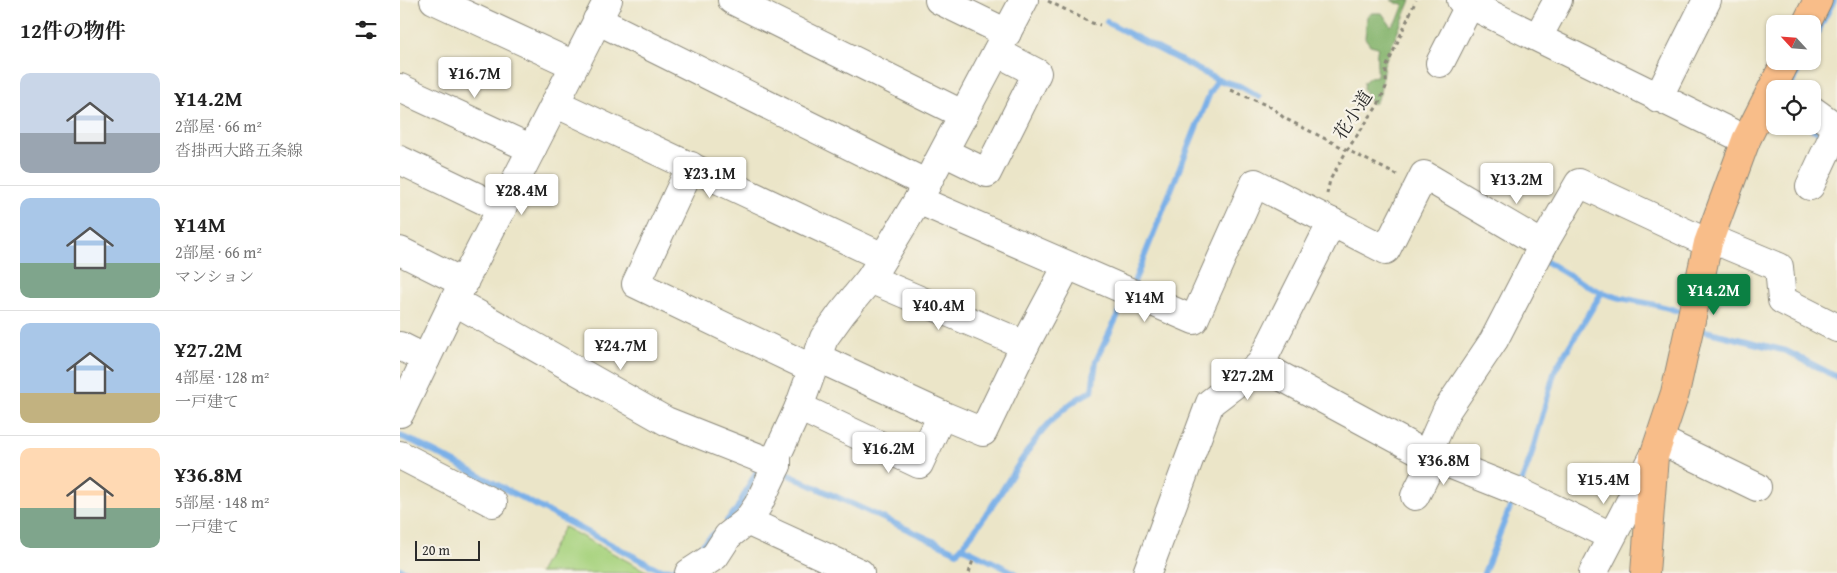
<!DOCTYPE html>
<html lang="ja">
<head>
<meta charset="utf-8">
<style>
	:root { --surface:#fff; --page:#f6f6f6; --text:#222; --muted:#767676; --line:#e0e0e0; --accent:#0b8043 }
	body { margin:0; font-family:"Gentium Book Plus","Noto Serif JP",serif; background:var(--page); color:var(--text); height:100vh; display:flex; flex-direction:column; font-size:19px; white-space:nowrap }
	* { box-sizing:border-box; margin:0 }
	p { font-size:16px; color:var(--muted) }
	.icon { flex:none; width:28px; height:28px; fill:none; stroke:currentColor; stroke-width:2; stroke-linecap:round; stroke-linejoin:round }
	.map { position:relative; flex:1; overflow:hidden }
	.sheet { display:flex; flex-direction:column; background:var(--surface); width:400px }
	.sheet>* { flex:none }
	.needle { width:32px; rotate:296deg }
	.tools { position:absolute; left:1366px; top:15px; display:grid; gap:10px }
	.tools a { display:grid; place-items:center; width:55px; height:55px; border-radius:10px; background:var(--surface); box-shadow:0 1px 4px #0004; font-size:25px }
	.scale { position:absolute; left:15px; bottom:12px; width:65px; box-sizing:border-box; padding-left:5px; border:2px solid #2b2b2b; border-top:0; font-size:14px; line-height:18px; white-space:nowrap; color:#2b2b2b; -webkit-text-stroke:4px #f7f3e8; paint-order:stroke }
	.price { position:absolute; translate:-50% -42px; padding:0 11px; border-radius:5px; background:#fff; color:#222; font-size:16px; line-height:32px; filter:drop-shadow(0 1px 2px #0008) }
	.price::after { content:''; position:absolute; left:50%; top:30px; width:15px; height:11px; margin-left:-8px; background:inherit; clip-path:polygon(0 0,100% 0,50% 100%) }
	.price.current { background:var(--accent); color:#fff }
	ul { padding:0; list-style:none }
	li { display:flex; align-items:center; gap:15px; height:125px; padding:0 20px }
	li+li { border-top:1px solid var(--line) }
	li span { display:grid; place-items:center; flex:none; width:140px; height:100px; border-radius:10px; color:#555 }
	li>.icon { margin-inline-start:auto }
	span .icon { width:60px; height:60px; fill:#fffc; stroke-width:1 }
	li b { font-size:21px }
	h2 { display:flex; justify-content:space-between; align-items:center; height:60px; padding:0 20px; font-size:21px }
	main { display:flex; flex:1; min-height:0 }
	.map>svg:first-child { display:block }
	.green { fill:#a8d37f; stroke:#6a7f55 }
	.forest { fill:#86b56e; stroke:#58704c }
	.lines { fill:none; stroke-linecap:round; stroke-linejoin:round }
	.stream { stroke:#7ab0e8; stroke-width:6 }
	.minor-casing { stroke:#8b887a; stroke-width:30 }
	.major-casing { stroke:#8b887a; stroke-width:30 }
	.path { stroke:#8b887a; stroke-width:3; stroke-dasharray:4 4; stroke-linecap:butt }
	.minor { stroke:#fff; stroke-width:28 }
	.major { stroke:#f8bd89; stroke-width:28 }
	.labels { text-anchor:middle; stroke-width:4.5; stroke-linejoin:round; paint-order:stroke }
	.street-label { font-size:18px; fill:#2b2b2b; stroke:#f7f3e8 }
</style>
</head>
<body>
<main>
<section class="sheet">
<h2>12件の物件<svg class="icon" aria-label="filters" viewBox="0 0 24 24"><path d="M4 7h16M4 17h16"/><circle cx="9" cy="7" r="2"/><circle cx="15" cy="17" r="2"/></svg></h2>
<ul>
<li><span style="background:linear-gradient(#c9d6e8 60%,#9aa5b1 0)"><svg class="icon" aria-label="home" viewBox="0 0 24 24"><path d="M3 11l9-7 9 7M6 9v11h12V9"/></svg></span><div><b>¥14.2M</b><p>2部屋 · 66 m²</p><p>沓掛西大路五条線</p></div></li>
<li><span style="background:linear-gradient(#a9c7e8 65%,#7fa58c 0)"><svg class="icon" aria-label="home" viewBox="0 0 24 24"><path d="M3 11l9-7 9 7M6 9v11h12V9"/></svg></span><div><b>¥14M</b><p>2部屋 · 66 m²</p><p>マンション</p></div></li>
<li><span style="background:linear-gradient(#a9c7e8 70%,#c2b280 0)"><svg class="icon" aria-label="home" viewBox="0 0 24 24"><path d="M3 11l9-7 9 7M6 9v11h12V9"/></svg></span><div><b>¥27.2M</b><p>4部屋 · 128 m²</p><p>一戸建て</p></div></li>
<li><span style="background:linear-gradient(#ffd9b3 60%,#7fa58c 0)"><svg class="icon" aria-label="home" viewBox="0 0 24 24"><path d="M3 11l9-7 9 7M6 9v11h12V9"/></svg></span><div><b>¥36.8M</b><p>5部屋 · 148 m²</p><p>一戸建て</p></div></li>
</ul>
</section>
<div class="map">
<svg width="1437" height="573" viewBox="0 0 1437 573">
	<rect width="100%" height="100%" fill="#f7f3e8"/>
	<filter id="ink" filterUnits="userSpaceOnUse"><feTurbulence type="fractalNoise" baseFrequency=".02" numOctaves="2"/><feDisplacementMap in="SourceGraphic" scale="10" xChannelSelector="R" yChannelSelector="G"/><feConvolveMatrix kernelMatrix="1 2 1 2 8 2 1 2 1" color-interpolation-filters="sRGB"/></filter>
	<filter id="wash" filterUnits="userSpaceOnUse"><feTurbulence type="fractalNoise" baseFrequency=".0096" numOctaves="4" result="noise"/><feDisplacementMap in="SourceGraphic" scale="20" xChannelSelector="R" yChannelSelector="G"/><feGaussianBlur stdDeviation="1.12" result="paint"/><feColorMatrix in="noise" values="0 0 0 0 0 0 0 0 0 0 0 0 0 0 0 0 0 1.4 0 .05"/><feComposite in="paint" operator="in"/></filter>
	<g filter="url(#wash)">
		<rect width="100%" height="100%" fill="#ebe5c8"/>
		<path class="green" d="M164 527 244 570 253 573H139Z"/>
		<path class="forest" d="M991 0H1011L984 64 980 94 975 103H971L963 88 964 82 970 77 977 76C978 65 975 59 978 47L970 45 965 38 967 16 972 13H982L991 26 999 17 1004 4 996 3Z"/>
		<g class="lines">
			<g class="stream">
				<path d="M707 22 818 80 840 86 859 97"/>
				<path d="M1412 42 1434 0"/>
				<path d="M1389 89 1403 61"/>
				<path d="M1408 126 1426 137"/>
				<path d="M1143 260C1163 271 1192 291 1213 296 1236 302 1255 303 1278 311"/>
				<path d="M732 287 810 93 818 80"/>
				<path d="M1305 331 1386 351 1437 377"/>
				<path d="M0 436 15 442 258 569 274 570"/>
				<path d="M380 471 557 552 562 547C573 532 584 518 594 503 621 462 646 412 692 391L696 361 726 298"/>
				<path d="M1121 483 1131 456 1155 370 1202 292"/>
				<path d="M327 521 337 509 360 465"/>
				<path d="M562 547 615 573"/>
				<path d="M0 569 8 573"/>
				<path d="M269 573 288 559 315 533"/>
				<path d="M1084 573 1111 505"/>
			</g>
		</g>
	</g>
	<g filter="url(#ink)">
		<g class="lines">
			<g class="minor-casing">
				<g id="minor">
					<path d="M34 0 174 65"/>
					<path d="M332 0 564 115"/>
					<path d="M539 0 607 33"/>
					<path d="M1061 0 1346 140"/>
					<path d="M197 20 527 184"/>
					<path d="M1138 37 1158 0"/>
					<path d="M1040 63 1070 4"/>
					<path d="M0 88 132 149"/>
					<path d="M1258 98 1307 0"/>
					<path d="M155 103 483 257"/>
					<path d="M544 152 587 173 637 73 597 52"/>
					<path d="M0 160 102 209"/>
					<path d="M291 166 236 284 413 369"/>
					<path d="M1410 186 1437 128 1412 110"/>
					<path d="M518 200 794 320 855 183 986 250 1024 175 1143 245 1179 183 1308 243 1324 244 1379 267 1382 300 1437 328"/>
					<path d="M0 251 64 283"/>
					<path d="M470 279 625 345"/>
					<path d="M54 301 266 421 377 465"/>
					<path d="M0 346 26 359"/>
					<path d="M416 357 542 415 583 432 625 345 667 266"/>
					<path d="M860 365 1027 455 1047 410 1094 340 1143 245"/>
					<path d="M399 407 519 464 542 415"/>
					<path d="M0 413 54 301 208 0"/>
					<path d="M1260 440 1357 487"/>
					<path d="M0 455 93 503"/>
					<path d="M1027 455 1117 491 1211 536"/>
					<path d="M1015 496 1034 458"/>
					<path d="M347 521 460 573"/>
					<path d="M289 573 315 556 328 536 347 521 358 505 377 465V455L399 407 424 338 442 313 470 279 518 200 624 0"/>
					<path d="M747 573 810 403 860 365 932 222"/>
					<path d="M1193 573 1254 456"/>
				</g>
			</g>
			<g class="major-casing">
				<g id="major">
					<path d="M1406 24 1418 0"/>
					<path d="M1245 573 1254 456 1275 393 1308 243 1346 140 1386 61"/>
				</g>
			</g>
			<g class="path">
				<path d="M648 1 692 23 700 25"/>
				<path d="M831 90 873 108 884 118 997 175"/>
				<path d="M927 194 930 180 947 150 978 105 986 87V68L1016 0"/>
				<path d="M569 573 573 560"/>
			</g>
			<use href="#minor" class="minor"/>
			<use href="#major" class="major"/>
		</g>
	</g>
	<g class="labels">
		<g class="street-label">
			<text transform="translate(953 115) rotate(-57)" y="6">花小道</text>
		</g>
	</g>
</svg>
<div class="tools">
<a><svg class="needle" viewBox="-14 -14 28 28"><path d="M0-13l5 13h-10z" fill="#e53935"/><path d="M0 13l5-13h-10z" fill="#767676"/></svg></a>
<a><svg class="icon" aria-label="locate" viewBox="0 0 24 24"><circle cx="12" cy="12" r="6"/><path d="M12 2v4M12 18v4M2 12h4M18 12h4"/></svg></a>
</div>
<div class="scale">20 m</div>
<b class="price" style="left:75px;top:99px">¥16.7M</b>
<b class="price" style="left:310px;top:199px">¥23.1M</b>
<b class="price" style="left:1117px;top:205px">¥13.2M</b>
<b class="price" style="left:122px;top:216px">¥28.4M</b>
<b class="price current" style="left:1314px;top:316px">¥14.2M</b>
<b class="price" style="left:745px;top:323px">¥14M</b>
<b class="price" style="left:539px;top:331px">¥40.4M</b>
<b class="price" style="left:221px;top:371px">¥24.7M</b>
<b class="price" style="left:848px;top:401px">¥27.2M</b>
<b class="price" style="left:489px;top:474px">¥16.2M</b>
<b class="price" style="left:1044px;top:486px">¥36.8M</b>
<b class="price" style="left:1204px;top:505px">¥15.4M</b>
</div>
</main>
</body>
</html>
